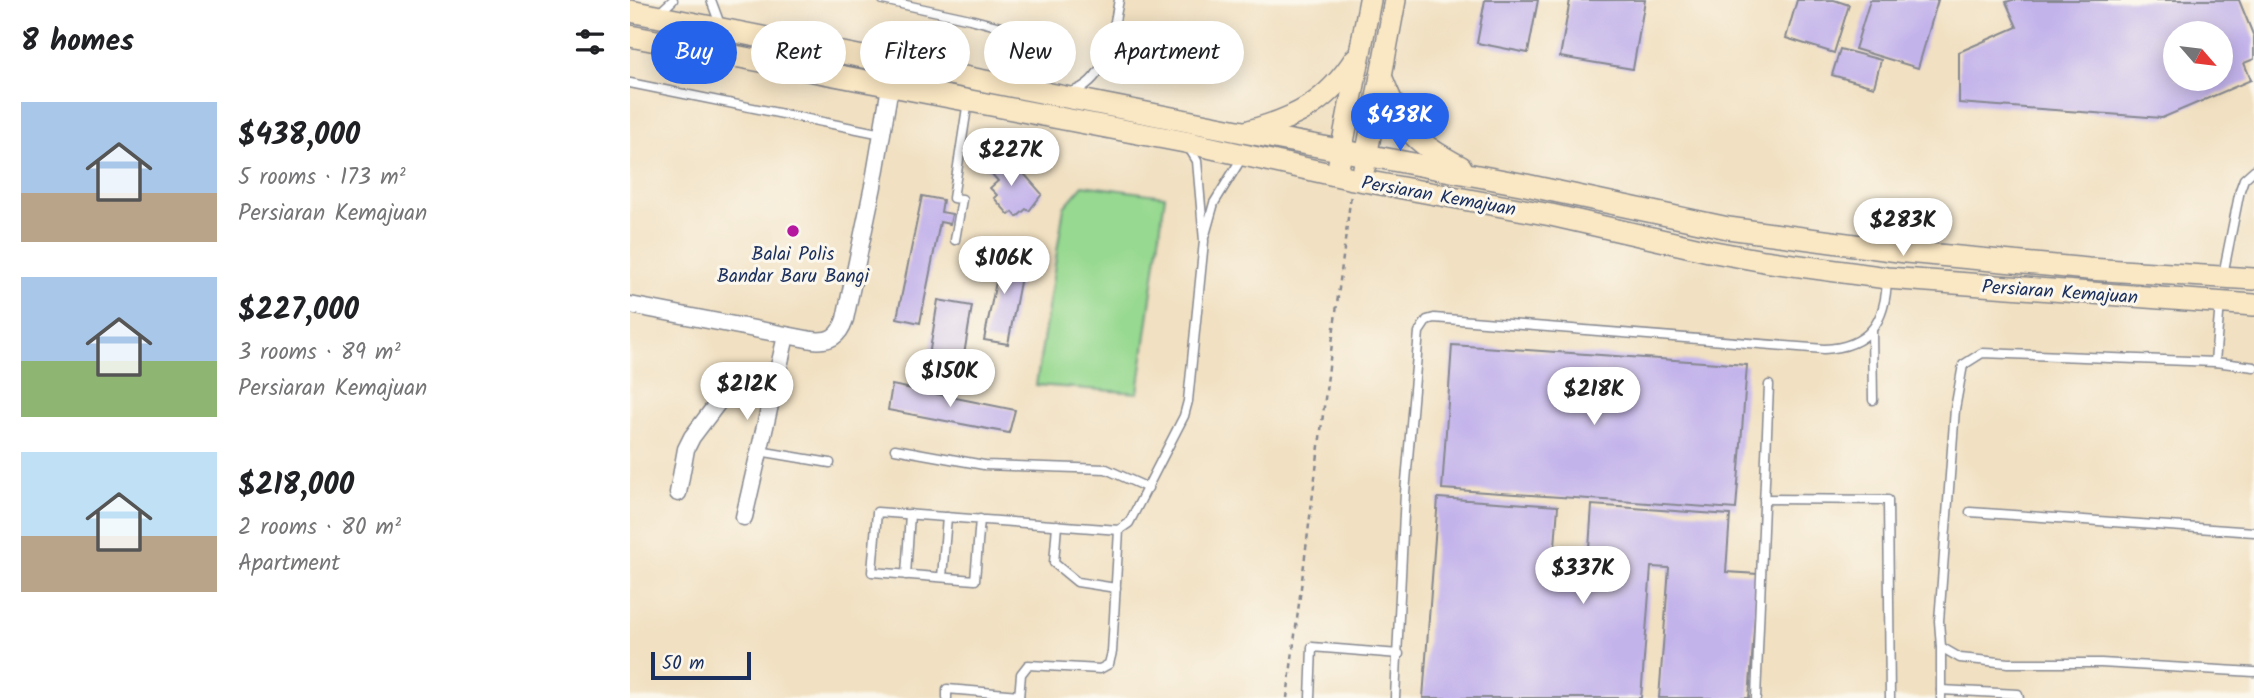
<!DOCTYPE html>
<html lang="en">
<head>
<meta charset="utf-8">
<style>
	:root { --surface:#fff; --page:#f2f2f2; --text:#202124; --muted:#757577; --accent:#2563eb }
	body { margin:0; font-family:Kalam,sans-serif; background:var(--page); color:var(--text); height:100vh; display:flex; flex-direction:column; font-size:26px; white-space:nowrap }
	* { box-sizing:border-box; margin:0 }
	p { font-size:23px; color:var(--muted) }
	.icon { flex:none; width:38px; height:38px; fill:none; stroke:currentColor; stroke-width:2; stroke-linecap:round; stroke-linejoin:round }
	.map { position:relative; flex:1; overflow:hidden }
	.drawer { display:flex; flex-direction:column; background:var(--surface); width:630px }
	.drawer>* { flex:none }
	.guide { position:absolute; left:21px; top:21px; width:665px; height:63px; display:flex; gap:14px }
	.needle { width:46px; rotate:118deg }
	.tools { position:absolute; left:1533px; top:21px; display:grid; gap:14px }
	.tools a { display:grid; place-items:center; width:70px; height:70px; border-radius:50%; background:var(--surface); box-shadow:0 4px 18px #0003; font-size:35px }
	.scale { position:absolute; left:21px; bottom:18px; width:100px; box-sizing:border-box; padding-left:7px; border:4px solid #1b2f5e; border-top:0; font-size:19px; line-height:24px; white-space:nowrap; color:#1b2f5e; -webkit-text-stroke:5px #fbf7ec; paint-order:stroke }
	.price { position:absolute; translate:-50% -60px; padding:0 16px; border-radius:24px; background:#fff; color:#222; font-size:23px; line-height:46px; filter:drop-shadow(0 2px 4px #0008) }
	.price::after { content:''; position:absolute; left:50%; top:42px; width:21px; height:16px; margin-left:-10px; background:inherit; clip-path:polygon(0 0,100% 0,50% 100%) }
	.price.current { background:var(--accent); color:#fff }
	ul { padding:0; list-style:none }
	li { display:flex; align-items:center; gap:21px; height:175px; padding:0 21px }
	li span { display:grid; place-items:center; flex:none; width:196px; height:140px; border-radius:0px; color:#555 }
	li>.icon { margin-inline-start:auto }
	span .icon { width:84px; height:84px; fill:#fffc; stroke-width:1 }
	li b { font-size:30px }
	h2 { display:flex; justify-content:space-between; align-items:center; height:84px; padding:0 21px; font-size:30px }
	.pill { padding:0 24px; border-radius:32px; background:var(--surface); box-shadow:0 4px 18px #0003; font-size:24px; line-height:63px }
	.pill.current { background:var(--accent); color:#fff }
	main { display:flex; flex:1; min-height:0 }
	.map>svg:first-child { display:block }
	.green { fill:#97d990; stroke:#598477; stroke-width:2 }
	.building { fill:#c3b3eb; fill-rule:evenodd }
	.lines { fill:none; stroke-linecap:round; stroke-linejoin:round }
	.service-casing { stroke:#868890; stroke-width:11 }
	.minor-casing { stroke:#868890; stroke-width:19 }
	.secondary-casing { stroke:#868890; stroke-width:24 }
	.path { stroke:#868890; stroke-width:2.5; stroke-dasharray:5 5; stroke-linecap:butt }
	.service { stroke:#fff; stroke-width:8 }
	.minor { stroke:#fff; stroke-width:16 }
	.secondary { stroke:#fae7c3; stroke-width:21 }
	.poi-dot { fill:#b5179e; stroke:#fbf7ec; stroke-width:2.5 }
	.labels { text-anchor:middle; stroke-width:6; stroke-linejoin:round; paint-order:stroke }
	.street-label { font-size:19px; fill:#1b2f5e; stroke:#fbf7ec }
	.poi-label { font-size:19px; fill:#1b2f5e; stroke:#fbf7ec }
</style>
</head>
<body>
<main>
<section class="drawer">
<h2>8 homes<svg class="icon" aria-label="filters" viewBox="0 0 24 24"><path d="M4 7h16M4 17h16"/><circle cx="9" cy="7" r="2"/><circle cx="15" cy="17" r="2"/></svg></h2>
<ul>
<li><span style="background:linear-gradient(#a9c7e8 65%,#b9a48a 0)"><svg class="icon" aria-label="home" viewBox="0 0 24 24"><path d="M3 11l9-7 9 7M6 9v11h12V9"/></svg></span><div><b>$438,000</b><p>5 rooms · 173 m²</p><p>Persiaran Kemajuan</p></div></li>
<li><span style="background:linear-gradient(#a9c7e8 60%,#8fb573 0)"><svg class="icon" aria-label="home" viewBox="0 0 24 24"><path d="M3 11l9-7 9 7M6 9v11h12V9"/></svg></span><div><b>$227,000</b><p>3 rooms · 89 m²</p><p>Persiaran Kemajuan</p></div></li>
<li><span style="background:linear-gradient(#bfe0f5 60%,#b9a48a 0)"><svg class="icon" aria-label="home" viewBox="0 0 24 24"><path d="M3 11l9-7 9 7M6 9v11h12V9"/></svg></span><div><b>$218,000</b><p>2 rooms · 80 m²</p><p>Apartment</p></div></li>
</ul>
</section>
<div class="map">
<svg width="1624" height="698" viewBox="0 0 1624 698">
	<rect width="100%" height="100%" fill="#fbf7ec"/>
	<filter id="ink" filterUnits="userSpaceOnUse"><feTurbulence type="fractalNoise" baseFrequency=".0143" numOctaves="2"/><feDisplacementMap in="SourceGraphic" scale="14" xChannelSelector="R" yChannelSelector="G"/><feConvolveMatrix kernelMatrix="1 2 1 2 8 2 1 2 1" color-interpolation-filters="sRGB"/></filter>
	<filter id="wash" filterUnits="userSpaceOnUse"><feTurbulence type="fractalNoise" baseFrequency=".00686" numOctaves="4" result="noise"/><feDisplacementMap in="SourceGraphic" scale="28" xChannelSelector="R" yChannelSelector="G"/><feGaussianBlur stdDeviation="1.57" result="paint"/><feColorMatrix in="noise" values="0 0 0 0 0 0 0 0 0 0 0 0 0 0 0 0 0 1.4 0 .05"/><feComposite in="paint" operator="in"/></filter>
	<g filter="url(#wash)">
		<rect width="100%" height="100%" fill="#f1e0c1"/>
		<path class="green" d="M453 185 535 196 508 393 406 385 434 207Z"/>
		<g id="blocks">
			<g class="building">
				<path d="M855 0H908L898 53 847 43Z"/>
				<path d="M940 0H1015L1003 69 930 57Z"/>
				<path d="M1167 0H1204L1219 5 1204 53 1156 38Z"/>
				<path d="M1240 0H1308L1288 68 1225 49Z"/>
				<path d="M1382 0H1609L1624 37V59L1614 63 1621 80 1532 118 1329 103V52L1387 27 1376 2ZM1545 33H1591V79H1545Z"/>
				<path d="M1210 49 1251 60 1244 87 1202 75Z"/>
				<path d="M354 150 379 177 389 168 412 194 399 211 396 209 387 217 383 212 379 215 364 198 367 195 360 188 368 181 346 156Z"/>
				<path d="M292 196 313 200 311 212 322 214 320 224 310 222 290 323 267 318Z"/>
				<path d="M371 251 395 256 378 344 354 340 368 272 358 270 360 260 369 262Z"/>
				<path d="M308 300 342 306 332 367 298 362Z"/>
				<path d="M822 345 1117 365 1106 509 812 489Z"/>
				<path d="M262 385 385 410 379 433 258 410Z"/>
				<path d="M808 498 928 506 924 560 958 563 962 505 1100 515 1096 572 1128 574 1119 698H1029L1039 568 1021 567 1011 698H793Z"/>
			</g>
		</g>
	</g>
	<g filter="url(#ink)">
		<use href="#blocks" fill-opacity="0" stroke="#868890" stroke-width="2"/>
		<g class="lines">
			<g class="service-casing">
				<g id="service">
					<path d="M81 0 91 27"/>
					<path d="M253 0 340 19 439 45"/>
					<path d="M28 14 43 0"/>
					<path d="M0 83 252 134"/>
					<path d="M441 92C479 81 482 34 489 0"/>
					<path d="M575 235 584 203 613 156"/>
					<path d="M325 240 332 199 323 198 338 101"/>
					<path d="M1593 275 1610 190 1614 179 1624 170"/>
					<path d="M1242 331 1243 400"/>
					<path d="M1585 362 1590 303"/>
					<path d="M1624 367 1585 362 1352 353 1333 365 1325 409 1309 621 1311 647 1330 658 1378 663H1471L1624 672"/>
					<path d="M265 449 354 465 476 469 518 488"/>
					<path d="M129 451 200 463"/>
					<path d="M1134 499 1258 500 1260 698"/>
					<path d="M1340 512 1624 532"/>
					<path d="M350 519 345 580 242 572 247 512 489 530 499 523 554 416 558 401 574 241 567 161 559 148"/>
					<path d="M427 525 424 563 447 582 486 588"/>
					<path d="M276 575 280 514"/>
					<path d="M312 577 317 517"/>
					<path d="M1311 690 1388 694 1389 698"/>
					<path d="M317 698V689L389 695"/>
					<path d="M389 698 391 674 398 665 470 669 479 664 482 652 489 530"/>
					<path d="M680 698 682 647 769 654"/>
					<path d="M765 698 775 493 789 332 797 320 804 318 1194 349C1239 347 1256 322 1257 278"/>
					<path d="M1126 698 1139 385"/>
					<path d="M1311 698V647"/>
				</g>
			</g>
			<g class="minor-casing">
				<g id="minor">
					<path d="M0 305 182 340C200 342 209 337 215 319L243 186 262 75"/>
					<path d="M48 493 56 449 62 437 96 392 114 376 147 371"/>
					<path d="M114 517 156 336"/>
				</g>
			</g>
			<g class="secondary-casing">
				<g id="secondary">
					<path d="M0 11 613 132 896 185 1098 228 1276 252 1458 269 1624 279"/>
					<path d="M0 36 555 142 723 179 921 215 1079 251 1134 261 1257 278 1624 305"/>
					<path d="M751 76C772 129 781 140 831 167"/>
					<path d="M619 131C667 118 697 102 725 59"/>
					<path d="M709 163 740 0"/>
					<path d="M734 168 765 0"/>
				</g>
			</g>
			<path class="path" d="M657 698 721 194"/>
			<use href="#service" class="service"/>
			<use href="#minor" class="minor"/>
			<use href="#secondary" class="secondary"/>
		</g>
	</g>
	<circle class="poi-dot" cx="163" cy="231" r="7"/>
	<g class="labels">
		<g class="street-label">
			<text transform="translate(809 195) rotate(10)" y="7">Persiaran Kemajuan</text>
			<text transform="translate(1430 291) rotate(4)" y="7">Persiaran Kemajuan</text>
		</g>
		<g class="poi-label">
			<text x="163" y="260">Balai Polis<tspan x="163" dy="22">Bandar Baru Bangi</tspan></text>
		</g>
	</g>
</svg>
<div class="tools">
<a><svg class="needle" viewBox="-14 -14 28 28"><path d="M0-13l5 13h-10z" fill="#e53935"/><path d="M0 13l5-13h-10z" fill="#757577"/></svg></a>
</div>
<div class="scale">50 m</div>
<b class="price current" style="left:770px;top:153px">$438K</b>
<b class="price" style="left:381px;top:188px">$227K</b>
<b class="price" style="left:1273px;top:258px">$283K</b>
<b class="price" style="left:374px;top:296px">$106K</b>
<b class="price" style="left:320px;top:409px">$150K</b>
<b class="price" style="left:117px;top:422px">$212K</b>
<b class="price" style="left:964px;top:427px">$218K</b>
<b class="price" style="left:953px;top:606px">$337K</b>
<div class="guide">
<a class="pill current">Buy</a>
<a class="pill">Rent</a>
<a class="pill">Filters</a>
<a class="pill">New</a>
<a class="pill">Apartment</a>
</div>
</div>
</main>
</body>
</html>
